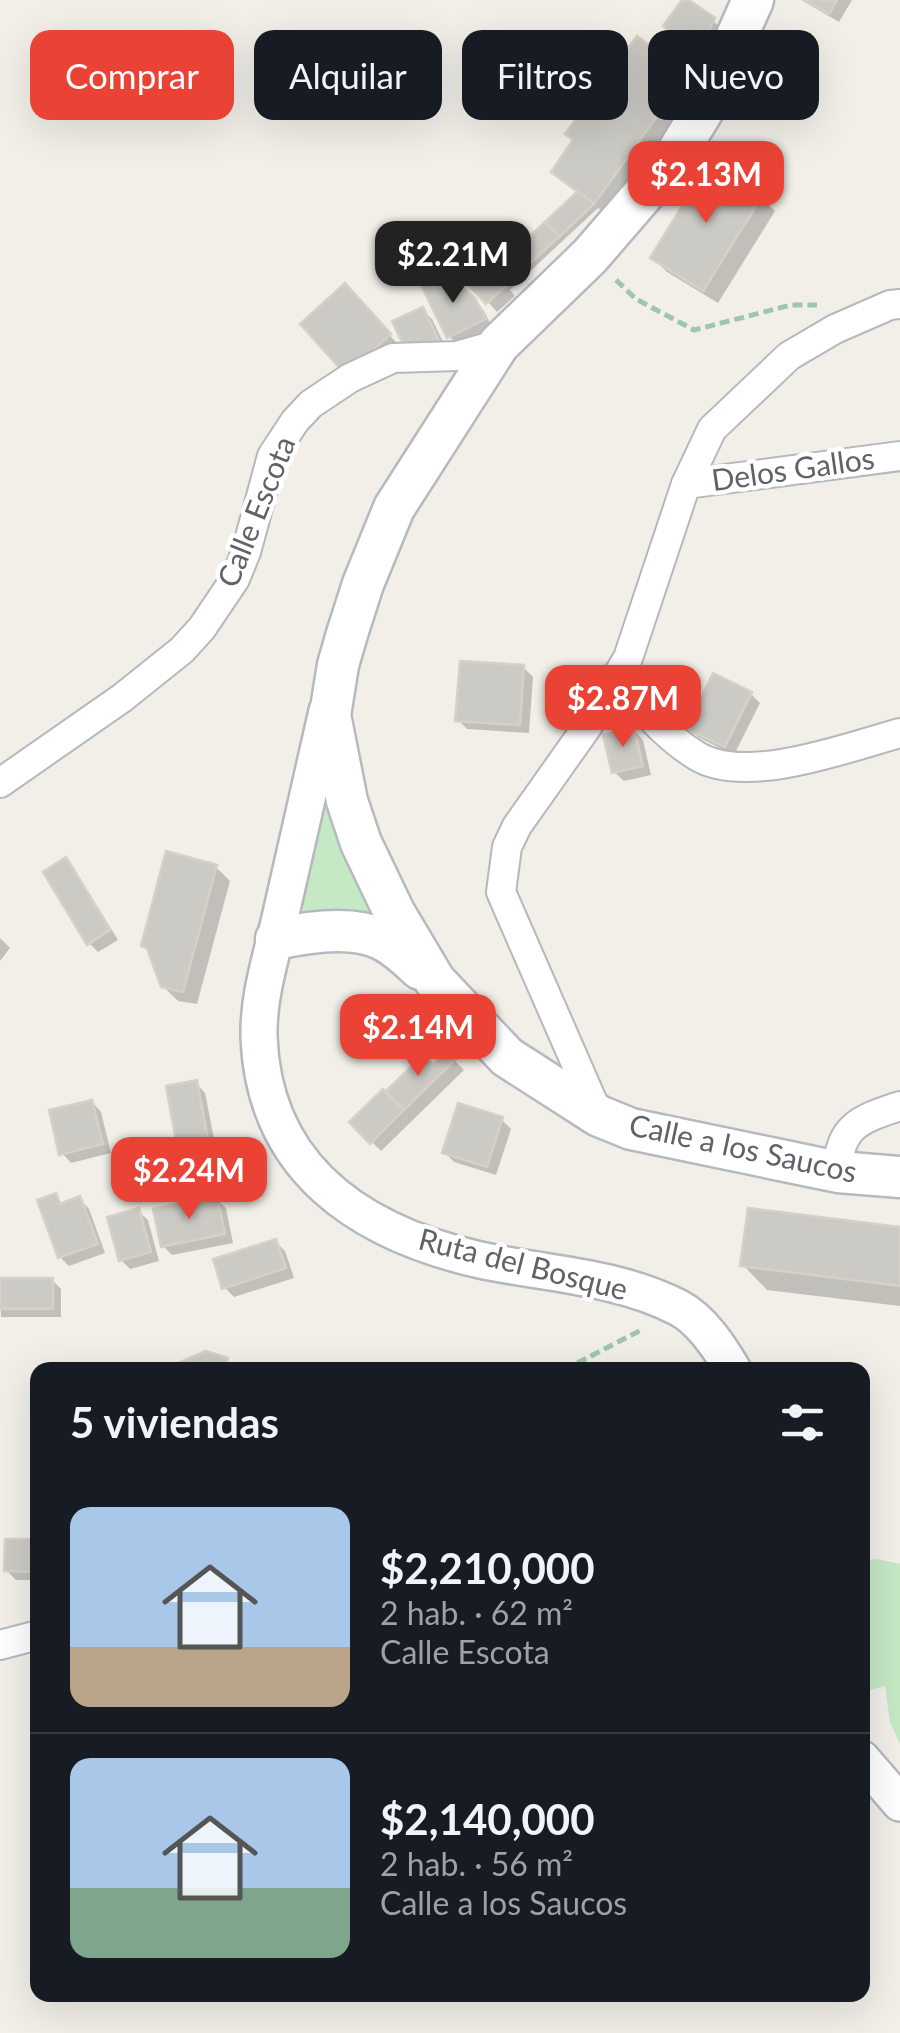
<!DOCTYPE html>
<html lang="es">
<head>
<meta charset="utf-8">
<style>
	:root { --surface:#171b24; --page:#20242c; --text:#f1f3f6; --muted:#9ea1a6; --line:#363941; --accent:#ea4335 }
	body { margin:0; font-family:Lato,sans-serif; background:var(--page); color:var(--text); height:100vh; display:flex; flex-direction:column; font-size:38px; white-space:nowrap }
	* { box-sizing:border-box; margin:0 }
	p { font-size:32px; color:var(--muted) }
	.icon { flex:none; width:55px; height:55px; fill:none; stroke:currentColor; stroke-width:2; stroke-linecap:round; stroke-linejoin:round }
	.map { position:relative; flex:1; overflow:hidden }
	.side { position:absolute; left:30px; top:1362px; width:840px; height:640px; display:flex; flex-direction:column; background:var(--surface); border-radius:20px; box-shadow:0 10px 40px #0002 }
	.side>* { flex:none }
	.hud { position:absolute; left:30px; top:30px; width:840px; height:90px; display:flex; gap:20px }
	.price { position:absolute; translate:-50% -85px; padding:0 22px; border-radius:20px; background:var(--accent); color:#fff; font-size:32px; line-height:65px; filter:drop-shadow(0 2px 5px #0008) }
	.price::after { content:''; position:absolute; left:50%; top:60px; width:30px; height:22px; margin-left:-15px; background:inherit; clip-path:polygon(0 0,100% 0,50% 100%) }
	.price.active { background:#222; color:#fff }
	ul { padding:0; list-style:none }
	li { display:flex; align-items:center; gap:30px; height:250px; padding:0 40px }
	li+li { border-top:2px solid var(--line) }
	li span { display:grid; place-items:center; flex:none; width:280px; height:200px; border-radius:20px; color:#555 }
	li>.icon { margin-inline-start:auto }
	span .icon { width:120px; height:120px; fill:#fffc; stroke-width:1 }
	li b { font-size:42px }
	h2 { display:flex; justify-content:space-between; align-items:center; height:120px; padding:0 40px; font-size:42px }
	.chip { padding:0 35px; border-radius:20px; background:var(--surface); box-shadow:0 10px 40px #0002; font-size:35px; line-height:90px }
	.chip.active { background:var(--accent); color:#fff }
	.map>svg:first-child { display:block }
	.green { fill:#c5e8c5 }
	.shadow { fill:#0003 }
	.building { fill:#cccac5; stroke:#d6d1c6; stroke-width:2.5 }
	.lines { fill:none; stroke-linecap:round; stroke-linejoin:round }
	.minor-casing { stroke:#b5b8bc; stroke-width:32 }
	.tertiary-casing { stroke:#b5b8bc; stroke-width:40 }
	.secondary-casing { stroke:#b6babf; stroke-width:45 }
	.path { stroke:#9cc7a9; stroke-width:5; stroke-dasharray:10 5; stroke-linecap:butt }
	.minor { stroke:#fff; stroke-width:28 }
	.tertiary { stroke:#fff; stroke-width:35 }
	.secondary { stroke:#fff; stroke-width:40 }
	.labels { text-anchor:middle; stroke-width:9; stroke-linejoin:round; paint-order:stroke }
	.street-label { font-size:30px; fill:#5f6368; stroke:#fff }
</style>
</head>
<body>
<div class="map">
<svg width="900" height="2033" viewBox="0 0 900 2033">
	<rect width="100%" height="100%" fill="#f1efe8"/>
	<g class="green">
		<path d="M327 764 392 933 297 909Z"/>
		<path d="M877 1559 900 1564V1744L890 1722 885 1686 863 1692V1561Z"/>
	</g>
	<g class="shadow">
		<path d="M685 0 723 29 700 89 609 216 598 208 510 290 515 296 497 312 455 266 494 273 579 194 554 172 667 61Z"/>
		<path d="M801 0H852L839 22Z"/>
		<path d="M761 197 775 211 718 303 667 272 653 258Z"/>
		<path d="M474 300 484 311 493 329 459 346 449 336Z"/>
		<path d="M359 301 403 350 362 387Z"/>
		<path d="M422 310 432 319 447 350 420 363Z"/>
		<path d="M523 667 533 677 529 733 467 729 458 720Z"/>
		<path d="M751 694 760 703 734 755 698 737 689 728Z"/>
		<path d="M634 730 643 740 651 775 624 781 614 772Z"/>
		<path d="M66 861 75 870 118 940 98 952 89 943Z"/>
		<path d="M216 867 230 881 197 1004 178 1001 163 986 152 954 143 945Z"/>
		<path d="M0 938 10 948 0 961Z"/>
		<path d="M448 1054 464 1070 381 1151 352 1122 423 1058 433 1068Z"/>
		<path d="M196 1083 205 1093 216 1149 189 1154 179 1144Z"/>
		<path d="M92 1102 101 1112 111 1153 71 1163 62 1153Z"/>
		<path d="M501 1119 511 1129 496 1175 454 1162 444 1152Z"/>
		<path d="M174 1159 183 1168 188 1194 156 1201 147 1192Z"/>
		<path d="M55 1196 64 1205 80 1199 89 1209 105 1253 69 1266 60 1257Z"/>
		<path d="M216 1199 226 1208 233 1243 172 1255 163 1246Z"/>
		<path d="M138 1211 148 1220 159 1261 130 1269 121 1260Z"/>
		<path d="M900 1229V1306L767 1290 743 1265Z"/>
		<path d="M276 1242 285 1251 294 1278 234 1297 224 1287Z"/>
		<path d="M0 1280H52L61 1289V1317H1Z"/>
		<path d="M226 1360 236 1370H168Z"/>
		<path d="M38 1542V1580H16L6 1570Z"/>
	</g>
	<g class="building">
		<path d="M682 0H689L715 18 688 73 658 52 672 33 663 26Z"/>
		<path d="M804 0H837L829 14Z"/>
		<path d="M637 36 688 73 594 204 551 172 573 140 565 134Z"/>
		<path d="M709 162 763 195 703 291 650 258Z"/>
		<path d="M578 191 594 204 559 237 545 222Z"/>
		<path d="M545 222 559 237 527 266 514 251Z"/>
		<path d="M472 247 507 285 486 304 451 266Z"/>
		<path d="M514 251 527 266 507 285 494 270Z"/>
		<path d="M447 276 475 298 486 319 447 338 421 285Z"/>
		<path d="M345 283 391 334 346 375 300 324Z"/>
		<path d="M423 307 439 341 408 355 392 321Z"/>
		<path d="M460 661 524 665 520 725 455 721Z"/>
		<path d="M713 673 752 692 725 747 686 729Z"/>
		<path d="M634 728 643 766 612 773 603 735Z"/>
		<path d="M166 851 217 865 183 992 161 987 147 948 141 946Z"/>
		<path d="M66 857 110 930 87 945 43 872Z"/>
		<path d="M448 1050 456 1059 404 1110 386 1091 423 1055 433 1065Z"/>
		<path d="M197 1080 208 1140 177 1146 166 1086Z"/>
		<path d="M383 1089 404 1110 370 1144 349 1122Z"/>
		<path d="M92 1100 103 1144 59 1155 49 1110Z"/>
		<path d="M458 1103 503 1117 487 1167 442 1153Z"/>
		<path d="M175 1156 180 1185 145 1193 139 1164Z"/>
		<path d="M56 1193 60 1204 80 1196 98 1244 58 1258 37 1200Z"/>
		<path d="M217 1196 225 1234 161 1247 153 1209Z"/>
		<path d="M139 1208 151 1252 119 1261 107 1217Z"/>
		<path d="M748 1208 900 1227V1286L740 1266Z"/>
		<path d="M276 1239 286 1268 222 1289 213 1259Z"/>
		<rect x="0" y="1278" width="53" height="31"/>
		<path d="M206 1351 228 1358 224 1370H162Z"/>
		<path d="M5 1539H38V1572L4 1571Z"/>
	</g>
	<g class="lines">
		<g class="minor-casing">
			<g id="minor">
				<path d="M686 484 900 456"/>
				<path d="M616 676C640 706 664 736 697 756 746 786 849 747 900 733"/>
				<path d="M0 783 122 698 182 650 202 628 235 579 246 552 272 456 295 421 311 404 350 378 393 358 457 356 499 344"/>
				<path d="M598 1114 501 892 507 847 517 826 587 727 628 658 686 484 712 429 789 356 835 329 890 305 900 304"/>
				<path d="M838 1172C838 1126 861 1119 900 1106"/>
				<path d="M0 1645 38 1635"/>
			</g>
		</g>
		<g class="tertiary-casing">
			<g id="tertiary">
				<path d="M327 711C312 780 296 849 280 918 271 958 258 996 259 1037 264 1170 361 1233 480 1260 545 1274 618 1276 679 1308 702 1320 720 1348 733 1370"/>
				<path d="M862 1759 900 1803"/>
			</g>
		</g>
		<g class="secondary-casing">
			<g id="secondary">
				<path d="M753 0 705 107 672 161 590 256 499 344 394 508 363 584 347 634 338 665 330 715 347 801 361 843 394 912 435 981 507 1057 599 1116 631 1129 838 1172 900 1177"/>
				<path d="M276 939C307 932 351 925 381 939 396 946 408 958 420 969"/>
			</g>
		</g>
		<g class="path">
			<path d="M616 280 636 299 694 330 791 305H817"/>
			<path d="M564 1370 643 1329"/>
		</g>
		<use href="#minor" class="minor"/>
		<use href="#tertiary" class="tertiary"/>
		<use href="#secondary" class="secondary"/>
	</g>
	<g class="labels">
		<g class="street-label">
			<text transform="translate(793 470) rotate(-8)" y="10">Delos Gallos</text>
			<text transform="translate(257 512) rotate(-68)" y="10">Calle Escota</text>
			<text transform="translate(743 1149) rotate(12)" y="10">Calle a los Saucos</text>
			<text transform="translate(523 1265) rotate(14)" y="10">Ruta del Bosque</text>
		</g>
	</g>
</svg>
<b class="price" style="left:706px;top:226px">$2.13M</b>
<b class="price active" style="left:453px;top:306px">$2.21M</b>
<b class="price" style="left:623px;top:750px">$2.87M</b>
<b class="price" style="left:418px;top:1079px">$2.14M</b>
<b class="price" style="left:189px;top:1222px">$2.24M</b>
<div class="hud">
<a class="chip active">Comprar</a>
<a class="chip">Alquilar</a>
<a class="chip">Filtros</a>
<a class="chip">Nuevo</a>
</div>
<section class="side">
<h2>5 viviendas<svg class="icon" aria-label="filters" viewBox="0 0 24 24"><path d="M4 7h16M4 17h16"/><circle cx="9" cy="7" r="2"/><circle cx="15" cy="17" r="2"/></svg></h2>
<ul>
<li><span style="background:linear-gradient(#a9c7e8 70%,#b9a48a 0)"><svg class="icon" aria-label="home" viewBox="0 0 24 24"><path d="M3 11l9-7 9 7M6 9v11h12V9"/></svg></span><div><b>$2,210,000</b><p>2 hab. · 62 m²</p><p>Calle Escota</p></div></li>
<li><span style="background:linear-gradient(#a9c7e8 65%,#7fa58c 0)"><svg class="icon" aria-label="home" viewBox="0 0 24 24"><path d="M3 11l9-7 9 7M6 9v11h12V9"/></svg></span><div><b>$2,140,000</b><p>2 hab. · 56 m²</p><p>Calle a los Saucos</p></div></li>
</ul>
</section>
</div>
</body>
</html>
